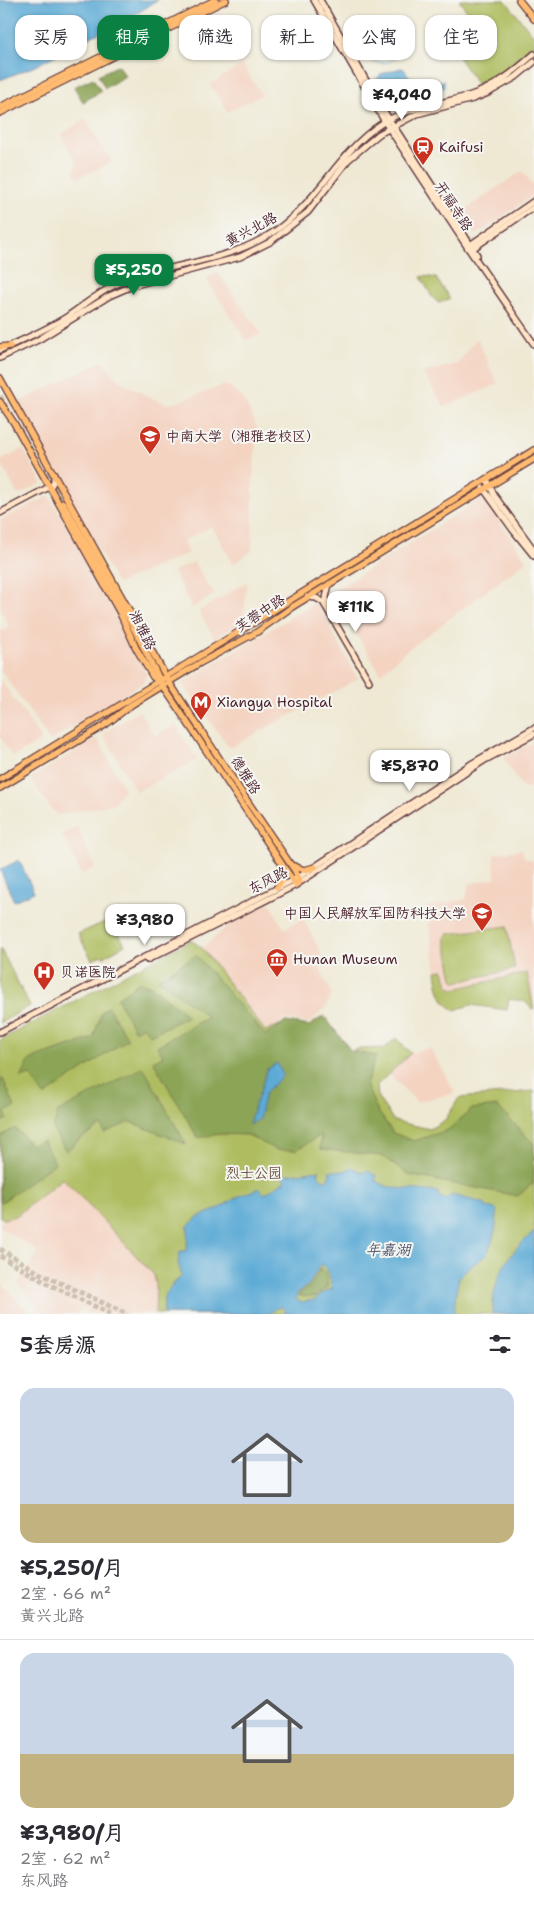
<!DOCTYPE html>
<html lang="zh">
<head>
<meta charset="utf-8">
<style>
	:root { --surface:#fff; --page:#f7f7f7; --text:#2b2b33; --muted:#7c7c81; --line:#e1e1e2; --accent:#0b8043 }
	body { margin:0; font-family:"Shantell Sans","LXGW WenKai TC",sans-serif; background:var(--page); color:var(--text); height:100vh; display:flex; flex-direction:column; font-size:19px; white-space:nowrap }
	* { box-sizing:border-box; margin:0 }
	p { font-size:16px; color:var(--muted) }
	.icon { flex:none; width:28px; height:28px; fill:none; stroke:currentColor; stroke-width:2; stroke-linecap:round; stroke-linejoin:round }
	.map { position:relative; height:1314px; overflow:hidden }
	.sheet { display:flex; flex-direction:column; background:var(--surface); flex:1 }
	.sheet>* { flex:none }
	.top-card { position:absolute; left:15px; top:15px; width:505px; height:45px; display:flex; gap:10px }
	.price { position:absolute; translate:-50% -42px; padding:0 11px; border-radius:10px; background:#fff; color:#222; font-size:16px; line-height:32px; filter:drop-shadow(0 1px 2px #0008) }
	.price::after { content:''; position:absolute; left:50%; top:30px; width:15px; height:11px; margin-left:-8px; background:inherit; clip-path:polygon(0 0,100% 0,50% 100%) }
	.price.on { background:var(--accent); color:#fff }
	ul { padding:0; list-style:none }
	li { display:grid; align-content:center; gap:10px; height:265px; padding:0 20px }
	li+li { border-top:1px solid var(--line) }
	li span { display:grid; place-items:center; height:155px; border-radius:15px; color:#555 }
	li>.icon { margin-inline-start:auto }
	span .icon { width:90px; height:90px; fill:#fffc; stroke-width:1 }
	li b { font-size:21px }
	h2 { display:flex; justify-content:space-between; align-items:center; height:60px; padding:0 20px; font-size:21px }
	.tag { padding:0 18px; border-radius:15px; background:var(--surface); box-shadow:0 1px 4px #0004; font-size:18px; line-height:45px }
	.tag.on { background:var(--accent); color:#fff }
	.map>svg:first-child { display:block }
	.built { fill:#f4d3c1 }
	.green { fill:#afbd60; stroke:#7c6e46 }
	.forest { fill:#8ba456; stroke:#6a6240 }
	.water { fill:#5baad5; stroke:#526480; fill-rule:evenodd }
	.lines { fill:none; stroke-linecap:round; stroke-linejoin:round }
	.stream { stroke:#5baad5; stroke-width:1 }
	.secondary-tunnel { stroke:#cec1b2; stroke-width:5; stroke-dasharray:5 2.5; stroke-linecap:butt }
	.primary-tunnel { stroke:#cec1b2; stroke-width:5.5; stroke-dasharray:5.5 3; stroke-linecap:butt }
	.secondary-casing { stroke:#633d44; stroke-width:8 }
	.primary-casing { stroke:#633d44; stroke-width:8 }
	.trunk-casing { stroke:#633d44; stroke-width:8 }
	.secondary { stroke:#ffe4c6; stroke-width:5 }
	.primary { stroke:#febb71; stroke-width:5.5 }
	.trunk { stroke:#febb71; stroke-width:5.5 }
	.labels { text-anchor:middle; stroke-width:4; stroke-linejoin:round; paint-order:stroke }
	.poi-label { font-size:14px; fill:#4a1f2b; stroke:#f6f6f2; text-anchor:start }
	.street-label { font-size:14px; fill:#4a1f2b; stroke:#f6f6f2 }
	.park-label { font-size:14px; fill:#684e3b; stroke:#f6f6f2 }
	.water-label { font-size:15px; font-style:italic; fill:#51576f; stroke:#f6f6f2 }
</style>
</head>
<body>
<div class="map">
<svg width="534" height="1314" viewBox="0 0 534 1314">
	<rect width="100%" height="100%" fill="#f6f6f2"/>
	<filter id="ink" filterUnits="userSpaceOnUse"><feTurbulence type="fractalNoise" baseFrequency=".02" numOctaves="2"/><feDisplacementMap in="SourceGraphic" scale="10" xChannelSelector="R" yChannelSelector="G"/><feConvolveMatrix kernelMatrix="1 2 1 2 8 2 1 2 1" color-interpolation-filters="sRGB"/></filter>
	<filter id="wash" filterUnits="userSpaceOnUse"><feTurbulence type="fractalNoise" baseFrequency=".0096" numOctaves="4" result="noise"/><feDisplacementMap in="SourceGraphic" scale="20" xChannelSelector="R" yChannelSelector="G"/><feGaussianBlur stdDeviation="1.12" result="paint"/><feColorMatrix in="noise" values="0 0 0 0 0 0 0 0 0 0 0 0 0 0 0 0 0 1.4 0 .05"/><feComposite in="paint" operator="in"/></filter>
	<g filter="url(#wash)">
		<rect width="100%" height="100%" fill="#efe9d4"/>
		<g class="built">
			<path d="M242 64 262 95 227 112 224 104 210 85Z"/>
			<path d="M85 119 112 162 78 178 74 172 76 161 61 135Z"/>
			<path d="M522 171 534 186V195L476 235 465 216 466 209Z"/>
			<path d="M218 273 262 334 246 340 206 279Z"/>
			<path d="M477 338 498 384 444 407 423 373 457 364Z"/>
			<path d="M102 361 120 381 147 396 167 404 178 402 225 385 229 386 243 398 257 427 253 480 252 551 233 564 212 526 183 541 188 553 117 584 17 403Z"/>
			<path d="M23 449 42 483 18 495 0 461Z"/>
			<path d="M49 496 96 576 147 674 144 682 50 741 0 669V632L9 627 0 607V520Z"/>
			<path d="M483 497 527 561 402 654 381 674 331 593Z"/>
			<path d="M194 562 206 583 215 594 192 608 173 571Z"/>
			<path d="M247 582 243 622 214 638 199 611Z"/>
			<path d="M316 602 358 679 229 748 182 683Z"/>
			<path d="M0 679 42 740 13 757 0 737Z"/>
			<path d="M139 711 155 736 176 725 197 760 136 792 103 733Z"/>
			<path d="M97 738 124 789 113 804 58 815 51 809 30 778Z"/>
			<path d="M534 742V788L522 787 503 758Z"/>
			<path d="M77 827 95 868 81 874 62 834Z"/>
			<path d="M522 849 524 858 534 861V1010L524 1001 509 999 507 1010 471 1005 454 1010 445 1004 439 989 426 907 466 899 469 884 495 878 494 854Z"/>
			<path d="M270 903 284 929 303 919 321 953 319 967 332 994 325 1008 309 1023 284 1019 265 1032 202 948 240 916Z"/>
			<path d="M430 1048 455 1093 417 1102 389 1074 411 1053Z"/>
			<path d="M63 1178 154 1275 156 1285 155 1314H88L83 1308 76 1314H45L18 1284 38 1253 33 1248 0 1227V1223L4 1219 16 1216Z"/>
			<path d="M0 1282 31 1314H0Z"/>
		</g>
		<g class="green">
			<path d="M459 0H505L534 36V50L502 75 477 84 458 57 485 36Z"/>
			<path d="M424 276 436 278 450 299 438 303 432 297 421 277Z"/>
			<path d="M111 919 125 945 103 957 101 955 92 960 78 934Z"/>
			<path d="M507 926 515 969 456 982 453 979 445 937 448 934Z"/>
			<path d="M191 940 202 948 265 1031 286 1022 309 1026 324 1016 351 1051 357 1049 385 1048 396 1038 411 1053 377 1085 378 1098 394 1121 430 1129 445 1120 459 1098 534 1091V1314H155L156 1285 154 1275 63 1178 16 1216 4 1219 0 1217V1040Z"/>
			<path d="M0 948 30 1006 0 1023Z"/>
			<path d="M444 970 448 985 454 989 527 973 534 1010 524 1001 509 999 507 1010 471 1005 454 1010C440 1001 438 987 436 971Z"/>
		</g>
		<g class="forest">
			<path d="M119 65 125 76 105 88 98 75Z"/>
			<path d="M93 78 101 91 83 102 74 87Z"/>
			<path d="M196 955 265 1035 286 1022 309 1026 324 1016 351 1051 376 1056 366 1085 377 1110 393 1133 414 1141 448 1130 472 1109 497 1106 534 1144V1182L518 1196 409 1175 382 1156 320 1149 321 1135 296 1150H276L248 1135 219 1134 198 1138 153 1061 163 1056 157 1046 208 1017 158 979Z"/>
			<path d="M140 982 153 987 188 1016 150 1035 143 1026 135 1031 117 998Z"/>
			<path d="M108 1007 128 1039 44 1096 30 1075 21 1078 30 1060 93 1038 102 1011Z"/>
			<path d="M143 1067 186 1144 130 1122 104 1133 102 1125 80 1139 66 1151 53 1129 58 1112Z"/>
			<path d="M3 1079 15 1107 5 1112 7 1119 0 1123V1081Z"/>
			<path d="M15 1128 31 1145 43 1141 55 1163 2 1202 0 1201V1137Z"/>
			<path d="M320 1269 325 1272 328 1286 315 1297 299 1296 300 1292 310 1287Z"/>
		</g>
		<g class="water">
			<path d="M0 0H158L141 11 33 67 0 80Z"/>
			<path d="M401 68 404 69 416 86 422 89 441 81H444V88L393 102 390 96 384 94 376 80 381 74Z"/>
			<path d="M19 860 34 892 14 901 0 870Z"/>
			<path d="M277 1063 283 1075 265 1093 259 1119 249 1125C253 1106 263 1089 266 1070Z"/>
			<path d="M352 1167 362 1172 368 1171 377 1176 375 1180 386 1186 396 1188 438 1192 439 1197 444 1199 448 1198 451 1195 484 1203 486 1207 496 1209C500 1216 491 1251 485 1256 477 1263 463 1269 459 1279 457 1284 454 1308 454 1314H285V1310L282 1307 277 1308 269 1314H164C162 1295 169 1287 182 1276L178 1263 180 1251H185L187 1247 188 1226 198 1217 220 1208 237 1197 259 1188 264 1194 285 1181 282 1175 320 1170 318 1174 321 1179 327 1180 330 1174 329 1171H345ZM320 1265H323L329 1273 332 1289 323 1293 315 1300 299 1302 296 1298 298 1292 309 1285Z"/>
			<path d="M534 1232V1314H492C494 1275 505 1257 534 1232Z"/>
		</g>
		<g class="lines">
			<path class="stream" d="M359 36 358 41 370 61C380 64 387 64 396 58 390 46 383 29 371 22"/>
		</g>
	</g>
	<g filter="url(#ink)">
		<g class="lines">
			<g class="secondary-tunnel">
				<path d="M0 1249 39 1273 127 1314"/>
				<path d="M0 1256 50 1285 111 1314"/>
			</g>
			<g class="primary-tunnel">
				<path d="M0 396 6 407"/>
				<path d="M45 473 63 503"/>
			</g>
			<g class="secondary-casing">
				<g id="secondary">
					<path d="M314 0 385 122 468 248 534 344"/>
					<path d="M320 0 380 105 477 255"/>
					<path d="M468 248 470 245 534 201"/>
					<path d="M470 249H472L534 207"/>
					<path d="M0 350C23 340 46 330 68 316 83 306 98 293 115 285 168 262 227 264 275 231 318 202 338 152 381 124 408 107 441 104 471 95 496 87 515 71 534 54"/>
					<path d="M0 358 38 340 109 296 132 286 240 257 270 242 308 212 348 160 379 134 417 114 473 99 488 93 516 77 534 62"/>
					<path d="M487 479 494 495 534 550"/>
					<path d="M483 488 513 530 534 556"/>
					<path d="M0 513 51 486 54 481V475"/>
					<path d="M307 597 316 598 323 602 369 681"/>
					<path d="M329 606 326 598 329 584"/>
					<path d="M147 960 296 885 485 760 534 734"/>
					<path d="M0 1032 299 877 471 764 534 728"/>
				</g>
			</g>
			<g class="primary-casing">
				<g id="primary">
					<path d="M0 107 215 0"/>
					<path d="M0 113 226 0"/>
					<path d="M0 347 10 346"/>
					<path d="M0 378 169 682 250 805 295 871 300 882"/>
					<path d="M0 402 14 423 120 613 136 648 153 677 159 682"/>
					<path d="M63 503 129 619 163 686 296 885"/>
					<path d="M0 779 534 450"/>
					<path d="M0 788 105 725 131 705 200 663 257 632 292 607 534 459"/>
					<path d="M294 866 304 870 315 867"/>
					<path d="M277 887 283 879V867"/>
				</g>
			</g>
			<g class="trunk-casing">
				<path id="trunk" d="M519 0 534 19"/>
			</g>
			<use href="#secondary" class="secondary"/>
			<use href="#primary" class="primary"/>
			<use href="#trunk" class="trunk"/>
		</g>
	</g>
	<defs>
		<g id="station-pin" transform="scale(1.125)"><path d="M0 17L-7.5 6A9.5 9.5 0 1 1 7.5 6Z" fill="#c8321e" stroke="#f6f6f2"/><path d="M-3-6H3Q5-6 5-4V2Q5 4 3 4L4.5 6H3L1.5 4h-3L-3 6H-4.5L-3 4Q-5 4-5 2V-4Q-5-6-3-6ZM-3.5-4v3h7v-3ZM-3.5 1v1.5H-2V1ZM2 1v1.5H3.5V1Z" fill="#fff"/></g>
		<g id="university-pin" transform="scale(1.125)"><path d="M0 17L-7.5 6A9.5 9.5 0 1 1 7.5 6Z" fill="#c8321e" stroke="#f6f6f2"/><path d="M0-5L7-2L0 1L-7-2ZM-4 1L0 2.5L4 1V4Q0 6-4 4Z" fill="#fff"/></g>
		<g id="metro-pin" transform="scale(1.125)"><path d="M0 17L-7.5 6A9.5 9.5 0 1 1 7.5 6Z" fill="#c8321e" stroke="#f6f6f2"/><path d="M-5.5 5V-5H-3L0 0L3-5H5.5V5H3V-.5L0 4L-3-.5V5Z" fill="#fff"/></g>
		<g id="museum-pin" transform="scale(1.125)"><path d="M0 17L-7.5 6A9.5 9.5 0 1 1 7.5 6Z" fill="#c8321e" stroke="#f6f6f2"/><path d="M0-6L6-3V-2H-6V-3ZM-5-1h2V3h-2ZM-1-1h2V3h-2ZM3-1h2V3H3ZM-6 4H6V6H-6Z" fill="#fff"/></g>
		<g id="hospital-pin" transform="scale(1.125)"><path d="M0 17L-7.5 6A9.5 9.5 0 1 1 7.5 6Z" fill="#c8321e" stroke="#f6f6f2"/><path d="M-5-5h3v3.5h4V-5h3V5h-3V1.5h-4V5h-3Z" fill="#fff"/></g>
	</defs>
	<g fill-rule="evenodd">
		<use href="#station-pin" x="423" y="147"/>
		<use href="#university-pin" x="150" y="436"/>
		<use href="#metro-pin" x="201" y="702"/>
		<use href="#university-pin" x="482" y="913"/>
		<use href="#museum-pin" x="277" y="959"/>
		<use href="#hospital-pin" x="44" y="972"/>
	</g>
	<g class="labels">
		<g class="poi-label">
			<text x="439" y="152">Kaifusi</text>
			<text x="166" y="441">中南大学（湘雅老校区）</text>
			<text x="217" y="707">Xiangya Hospital</text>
			<text x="466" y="918" text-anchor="end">中国人民解放军国防科技大学</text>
			<text x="293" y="964">Hunan Museum</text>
			<text x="60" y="977">贝诺医院</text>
		</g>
		<g class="street-label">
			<text transform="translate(454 206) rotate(57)" y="5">开福寺路</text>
			<text transform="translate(251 229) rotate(-28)" y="5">黄兴北路</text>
			<text transform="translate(260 613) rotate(-33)" y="5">芙蓉中路</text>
			<text transform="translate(143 630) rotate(64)" y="5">湘雅路</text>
			<text transform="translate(246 775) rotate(58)" y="5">德雅路</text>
			<text transform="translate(268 880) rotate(-27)" y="5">东风路</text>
		</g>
		<g class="park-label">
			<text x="254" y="1178">烈士公园</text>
		</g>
		<g class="water-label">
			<text x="388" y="1255">年嘉湖</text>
		</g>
	</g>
</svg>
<b class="price" style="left:402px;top:121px">¥4,040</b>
<b class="price on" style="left:134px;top:296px">¥5,250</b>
<b class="price" style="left:356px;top:633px">¥11K</b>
<b class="price" style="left:410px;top:792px">¥5,870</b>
<b class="price" style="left:145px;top:946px">¥3,980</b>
<div class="top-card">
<a class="tag">买房</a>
<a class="tag on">租房</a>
<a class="tag">筛选</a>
<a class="tag">新上</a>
<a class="tag">公寓</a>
<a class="tag">住宅</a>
</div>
</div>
<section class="sheet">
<h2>5套房源<svg class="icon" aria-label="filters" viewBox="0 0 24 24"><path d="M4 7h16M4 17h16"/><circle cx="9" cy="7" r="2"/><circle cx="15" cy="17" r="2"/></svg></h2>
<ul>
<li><span style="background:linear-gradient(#c9d6e8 75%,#c2b280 0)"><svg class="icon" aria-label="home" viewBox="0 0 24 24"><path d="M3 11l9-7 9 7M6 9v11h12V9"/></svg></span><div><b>¥5,250/月</b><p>2室 · 66 m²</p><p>黄兴北路</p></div></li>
<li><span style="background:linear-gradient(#c9d6e8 65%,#c2b280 0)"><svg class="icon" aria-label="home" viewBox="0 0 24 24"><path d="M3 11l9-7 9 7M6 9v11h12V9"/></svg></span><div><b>¥3,980/月</b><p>2室 · 62 m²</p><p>东风路</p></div></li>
</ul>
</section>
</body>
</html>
